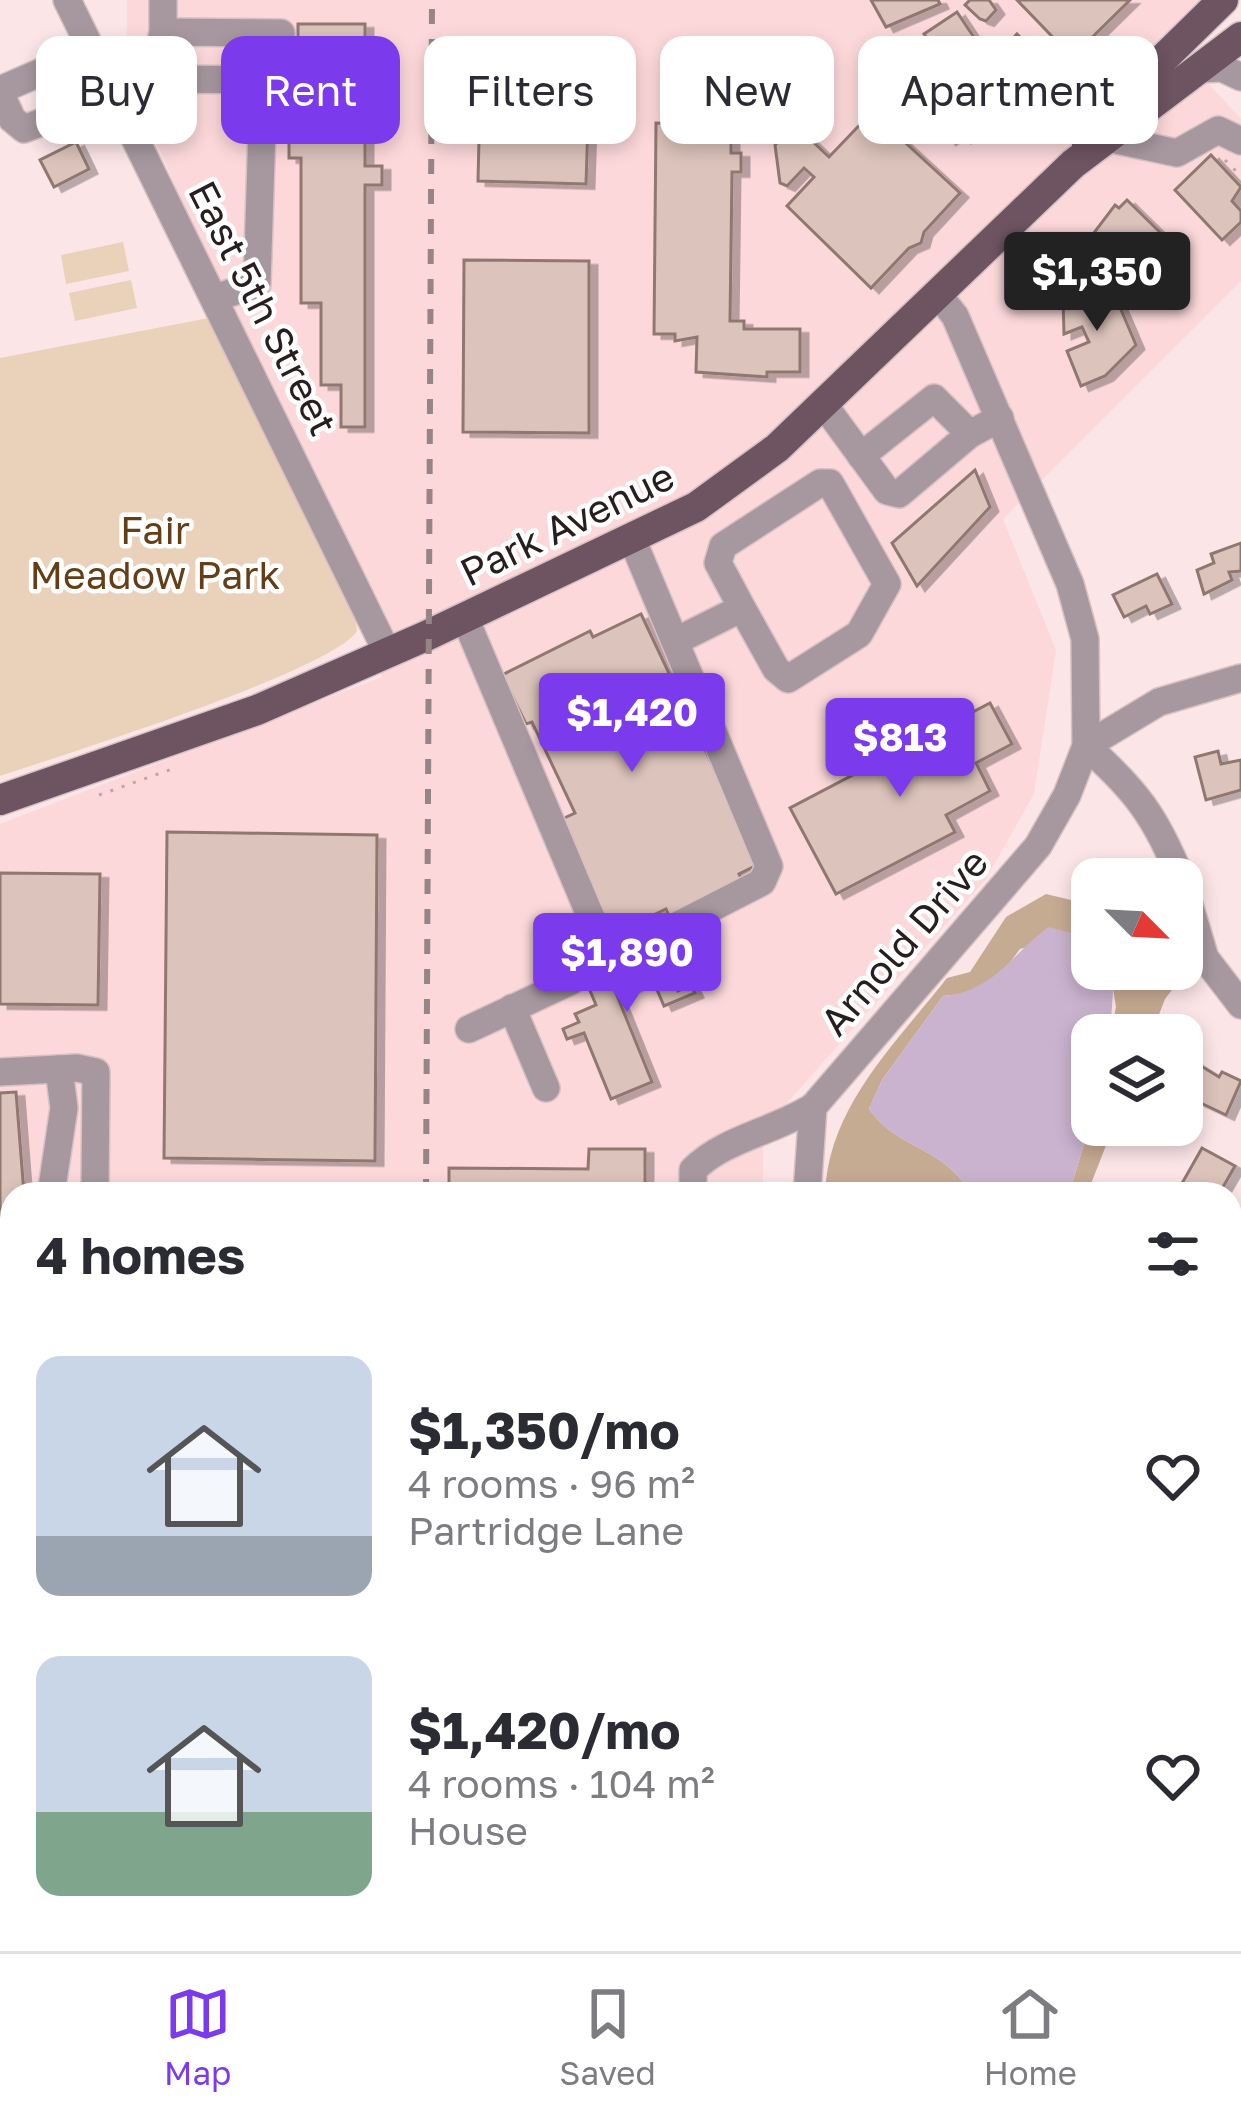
<!DOCTYPE html>
<html lang="en">
<head>
<meta charset="utf-8">
<style>
	:root { --surface:#fff; --page:#f2f2f3; --text:#2b2b33; --muted:#7c7c81; --line:#e1e1e2; --accent:#7c3aed }
	body { margin:0; font-family:"Golos Text",sans-serif; background:var(--page); color:var(--text); height:100vh; display:flex; flex-direction:column; font-size:45px; white-space:nowrap }
	* { box-sizing:border-box; margin:0 }
	p { font-size:39px; color:var(--muted) }
	.icon { flex:none; width:66px; height:66px; fill:none; stroke:currentColor; stroke-width:2; stroke-linecap:round; stroke-linejoin:round }
	.map { position:relative; flex:1; overflow:hidden }
	.side { position:absolute; left:0px; top:1182px; width:1242px; height:771px; display:flex; flex-direction:column; background:var(--surface); border-radius:36px 36px 0 0; box-shadow:0 6px 18px #0003 }
	.side>* { flex:none }
	.banner { position:absolute; left:36px; top:36px; width:1170px; height:108px; display:flex; gap:24px }
	.needle { width:78px; rotate:114deg }
	.fabs { position:absolute; left:1071px; top:858px; display:grid; gap:24px }
	.fabs a { display:grid; place-items:center; width:132px; height:132px; border-radius:24px; background:var(--surface); box-shadow:0 6px 18px #0003; font-size:60px }
	.price { position:absolute; translate:-50% -102px; padding:0 27px; border-radius:12px; background:var(--accent); color:#fff; font-size:39px; line-height:78px; filter:drop-shadow(0 3px 6px #0008) }
	.price::after { content:''; position:absolute; left:50%; top:72px; width:36px; height:27px; margin-left:-18px; background:inherit; clip-path:polygon(0 0,100% 0,50% 100%) }
	.price.current { background:#222; color:#fff }
	ul { padding:0; list-style:none }
	li { display:flex; align-items:center; gap:36px; height:300px; padding:0 36px }
	li span { display:grid; place-items:center; flex:none; width:336px; height:240px; border-radius:24px; color:#555 }
	li>.icon { margin-inline-start:auto }
	span .icon { width:144px; height:144px; fill:#fffc; stroke-width:1 }
	li b { font-size:51px }
	h2 { display:flex; justify-content:space-between; align-items:center; height:144px; padding:0 36px; font-size:51px }
	.tag { padding:0 42px; border-radius:24px; background:var(--surface); box-shadow:0 6px 18px #0003; font-size:42px; line-height:108px }
	.tag.current { background:var(--accent); color:#fff }
	.menu { display:flex; justify-content:space-around; align-items:center; height:168px; border-top:3px solid var(--line); background:var(--surface); font-size:33px; color:var(--muted) }
	.menu a { display:grid; justify-items:center; gap:6px }
	.menu .current { color:var(--accent) }
	.map>svg:first-child { display:block }
	.built { fill:#fcd8da }
	.green { fill:#ead1ba }
	.forest { fill:#c6ab93 }
	.water { fill:#cab3ce }
	.building { fill:#dcc3bb; stroke:#907871; stroke-width:3; filter:url(#shadow) }
	.lines { fill:none; stroke-linecap:round; stroke-linejoin:round }
	.minor-casing { stroke:#d6c1c3; stroke-width:30 }
	.major-casing { stroke:#d6c1c3; stroke-width:33 }
	.path { stroke:#baa7a8; stroke-width:3; stroke-dasharray:3 9; stroke-linecap:butt }
	.minor { stroke:#a7989f; stroke-width:27 }
	.major { stroke:#6e5461; stroke-width:30 }
	.rail { stroke:#958586; stroke-width:6; stroke-dasharray:15 15; stroke-linecap:butt }
	.labels { text-anchor:middle; stroke-width:9; stroke-linejoin:round; paint-order:stroke }
	.street-label { font-size:39px; fill:#281e1f; stroke:#fff }
	.park-label { font-size:39px; fill:#643e16; stroke:#fff }
</style>
</head>
<body>
<div class="map">
<svg width="1241" height="1951" viewBox="0 0 1241 1951">
	<defs>
		<filter id="shadow"><feDropShadow dx="8" dy="4.5" stdDeviation="0" flood-color="#0004"/></filter>
	</defs>
	<rect width="100%" height="100%" fill="#fce5e7"/>
	<path class="built" d="M127 0H1208L1169 41 1241 119V281L1003 519 1056 650 1034 794 986 879 763 1130V1194H12V1941H366V1951H0V824L382 677 126 70Z"/>
	<g class="green">
		<path d="M123 242 129 271 66 284 61 255Z"/>
		<path d="M131 280 137 308 75 321 69 293Z"/>
		<path d="M209 318 354 611 357 631C332 671 59 756 0 776V358Z"/>
	</g>
	<g class="forest">
		<path d="M1046 894 1092 905V945L1076 934 1020 949 999 977 970 993 943 996 882 1080 869 1109C899 1151 943 1145 971 1194H825C828 1107 896 1043 947 978L970 972 1006 917Z"/>
		<path d="M1182 930 1194 961 1165 999 1151 1035H1110L1116 1007 1110 969H1182Z"/>
		<path d="M1092 1117V1125H1114L1087 1194H1069Z"/>
	</g>
	<path class="water" d="M1048 927 1076 934 1092 945V969H1110L1114 977 1110 1035H1092V1117L1069 1194H971C943 1145 899 1151 869 1109L882 1080 943 996C994 991 1010 956 1048 927Z"/>
	<g class="building">
		<path d="M871 0H938L940 4 886 27Z"/>
		<path d="M970 0H989L996 10 986 21 980 19 965 5Z"/>
		<path d="M1017 0H1130L1072 57Z"/>
		<path d="M957 12 985 54 952 75 924 34Z"/>
		<path d="M298 24H365V166H382V185H365V427H341V385H321V303H301V158H289V130H298Z"/>
		<path d="M1017 34 1035 52 1021 66 1031 83 1013 102 1001 90 991 100 981 91 1006 64 997 55Z"/>
		<path d="M481 57 590 60 586 184 478 181Z"/>
		<path d="M942 83 950 98 956 95 975 118 963 138 958 133 948 140 924 96Z"/>
		<path d="M872 112 960 193 924 232 921 243 909 248 871 288 787 206 814 177 804 168 787 186 780 183 775 145 795 125 829 157Z"/>
		<path d="M656 123 731 124V153H741V172H732L730 321H744V329H800V372H767V377L696 372 697 337 675 341V334H654Z"/>
		<path d="M76 142 89 169 54 187 40 160Z"/>
		<path d="M1211 155 1241 187 1232 201 1241 211V222L1222 240 1175 190Z"/>
		<path d="M1127 200 1175 247 1165 257 1170 262 1154 278 1149 273 1141 281 1093 234 1115 205 1119 208Z"/>
		<path d="M464 260 589 261V433L463 432Z"/>
		<path d="M1101 284 1111 309 1119 305 1136 345 1105 376 1081 386 1067 351 1089 342 1082 327 1064 334 1063 301Z"/>
		<path d="M975 470 990 507 917 586 892 543Z"/>
		<path d="M1241 543V571L1229 572 1232 580 1204 594 1197 570 1214 563 1211 554Z"/>
		<path d="M1157 574 1172 604 1150 614 1146 606 1124 617 1113 595Z"/>
		<path d="M641 614 759 864 739 874 742 880 670 918 666 909 613 934 560 820 575 813 532 722 526 724 502 675 590 631 593 637Z"/>
		<path d="M990 703 1012 744 976 763 990 791 946 815 955 832 836 894 790 808Z"/>
		<path d="M1218 751 1221 764 1241 760V790L1206 800 1195 757Z"/>
		<path d="M167 832 377 835 375 1161 164 1158Z"/>
		<path d="M0 873 100 874 98 1005 0 1004Z"/>
		<path d="M692 935 700 954 668 967 678 991 691 985 695 993 664 1006 652 978 616 993 652 1082 611 1099 584 1033 567 1039 563 1029 579 1022 575 1014 596 1005 586 981Z"/>
		<path d="M1193 1061 1219 1077 1222 1072 1241 1081 1226 1115 1182 1094Z"/>
		<path d="M16 1092 24 1194H12V1215L0 1216V1093Z"/>
		<path d="M1202 1148 1235 1166 1219 1194H1176Z"/>
		<path d="M589 1149H645V1194H449V1168L588 1169Z"/>
		<path d="M5 1305 12 1419 0 1420V1306Z"/>
		<rect x="0" y="1612" width="12" height="74"/>
	</g>
	<g class="lines">
		<g class="minor-casing">
			<g id="minor">
				<path d="M67 0 387 652"/>
				<path d="M163 32V0"/>
				<path d="M1199 69 1222 68 1241 77"/>
				<path d="M0 90 92 50"/>
				<path d="M0 92 12 119 24 129 71 111"/>
				<path d="M117 103 152 79 163 32 281 33 283 80 152 79"/>
				<path d="M1107 138 1177 153 1218 130 1241 141"/>
				<path d="M940 297 955 316 1070 584 1085 639 1086 746C1136 790 1156 817 1181 879"/>
				<path d="M215 298 257 284 262 128"/>
				<path d="M824 405 887 491 899 494 970 434 1000 418"/>
				<path d="M861 456 934 398 970 434"/>
				<path d="M465 618 606 953 645 942 762 882 769 866 632 539"/>
				<path d="M676 641 742 608 776 669 788 679 859 634 887 584 830 483H820L723 546 718 563 742 608"/>
				<path d="M1182 881 1205 958 1241 1005"/>
				<path d="M512 1008 546 1088"/>
				<path d="M469 1029 571 981 563 944 596 929"/>
				<path d="M0 1072 77 1068 96 1072 95 1194"/>
				<path d="M51 1194 64 1108 59 1069"/>
				<path d="M693 1194V1170C723 1139 775 1131 813 1107"/>
				<path d="M807 1194 813 1107 1038 846 1067 795 1086 746 1159 702 1241 678"/>
				<path d="M0 1246H12"/>
				<path d="M0 1280 12 1279"/>
				<path d="M1230 1298 1241 1275"/>
				<path d="M0 1447 12 1446"/>
				<path d="M1230 1807 1241 1847"/>
				<path d="M1230 1906 1241 1902"/>
				<path d="M1081 1951 1114 1941"/>
			</g>
		</g>
		<g class="major-casing">
			<g id="major">
				<path d="M1087 145 1116 105 1223 0"/>
				<path d="M0 800 257 710 426 636 696 507 777 448 1073 164 1241 37"/>
			</g>
		</g>
		<g class="path">
			<path d="M1225 160 1241 176"/>
			<path d="M99 795 175 768"/>
		</g>
		<use href="#minor" class="minor"/>
		<use href="#major" class="major"/>
		<g class="rail">
			<path d="M426 1194 432 0"/>
			<path d="M420 1951V1941"/>
		</g>
	</g>
	<g class="labels">
		<g class="street-label">
			<text transform="translate(263 308) rotate(63)" y="14">East 5th Street</text>
			<text transform="translate(567 524) rotate(-26)" y="14">Park Avenue</text>
			<text transform="translate(904 942) rotate(-49)" y="14">Arnold Drive</text>
		</g>
		<g class="park-label">
			<text x="155" y="544">Fair<tspan x="155" dy="45">Meadow Park</tspan></text>
		</g>
	</g>
</svg>
<div class="fabs">
<a><svg class="needle" viewBox="-14 -14 28 28"><path d="M0-13l5 13h-10z" fill="#e53935"/><path d="M0 13l5-13h-10z" fill="#7c7c81"/></svg></a>
<a><svg class="icon" aria-label="layers" viewBox="0 0 24 24"><path d="M12 4l9 5-9 5-9-5zM3 14l9 5 9-5"/></svg></a>
</div>
<b class="price current" style="left:1097px;top:334px">$1,350</b>
<b class="price" style="left:632px;top:775px">$1,420</b>
<b class="price" style="left:900px;top:800px">$813</b>
<b class="price" style="left:627px;top:1015px">$1,890</b>
<div class="banner">
<a class="tag">Buy</a>
<a class="tag current">Rent</a>
<a class="tag">Filters</a>
<a class="tag">New</a>
<a class="tag">Apartment</a>
</div>
<section class="side">
<h2>4 homes<svg class="icon" aria-label="filters" viewBox="0 0 24 24"><path d="M4 7h16M4 17h16"/><circle cx="9" cy="7" r="2"/><circle cx="15" cy="17" r="2"/></svg></h2>
<ul>
<li><span style="background:linear-gradient(#c9d6e8 75%,#9aa5b1 0)"><svg class="icon" aria-label="home" viewBox="0 0 24 24"><path d="M3 11l9-7 9 7M6 9v11h12V9"/></svg></span><div><b>$1,350/mo</b><p>4 rooms · 96 m²</p><p>Partridge Lane</p></div><svg class="icon" aria-label="heart" viewBox="0 0 24 24"><path d="M12 20l-8-8c-3-5 5-10 8-4 3-6 11-1 8 4z"/></svg></li>
<li><span style="background:linear-gradient(#c9d6e8 65%,#7fa58c 0)"><svg class="icon" aria-label="home" viewBox="0 0 24 24"><path d="M3 11l9-7 9 7M6 9v11h12V9"/></svg></span><div><b>$1,420/mo</b><p>4 rooms · 104 m²</p><p>House</p></div><svg class="icon" aria-label="heart" viewBox="0 0 24 24"><path d="M12 20l-8-8c-3-5 5-10 8-4 3-6 11-1 8 4z"/></svg></li>
</ul>
</section>
</div>
<nav class="menu">
<a class="current"><svg class="icon" aria-label="map" viewBox="0 0 24 24"><path d="M3 6l6-2 6 2 6-2v14l-6 2-6-2-6 2zM9 4v14M15 6v14"/></svg>Map</a>
<a><svg class="icon" aria-label="saved" viewBox="0 0 24 24"><path d="M7 4h10v16l-5-4-5 4z"/></svg>Saved</a>
<a><svg class="icon" aria-label="home" viewBox="0 0 24 24"><path d="M3 11l9-7 9 7M6 9v11h12V9"/></svg>Home</a>
</nav>
</body>
</html>
